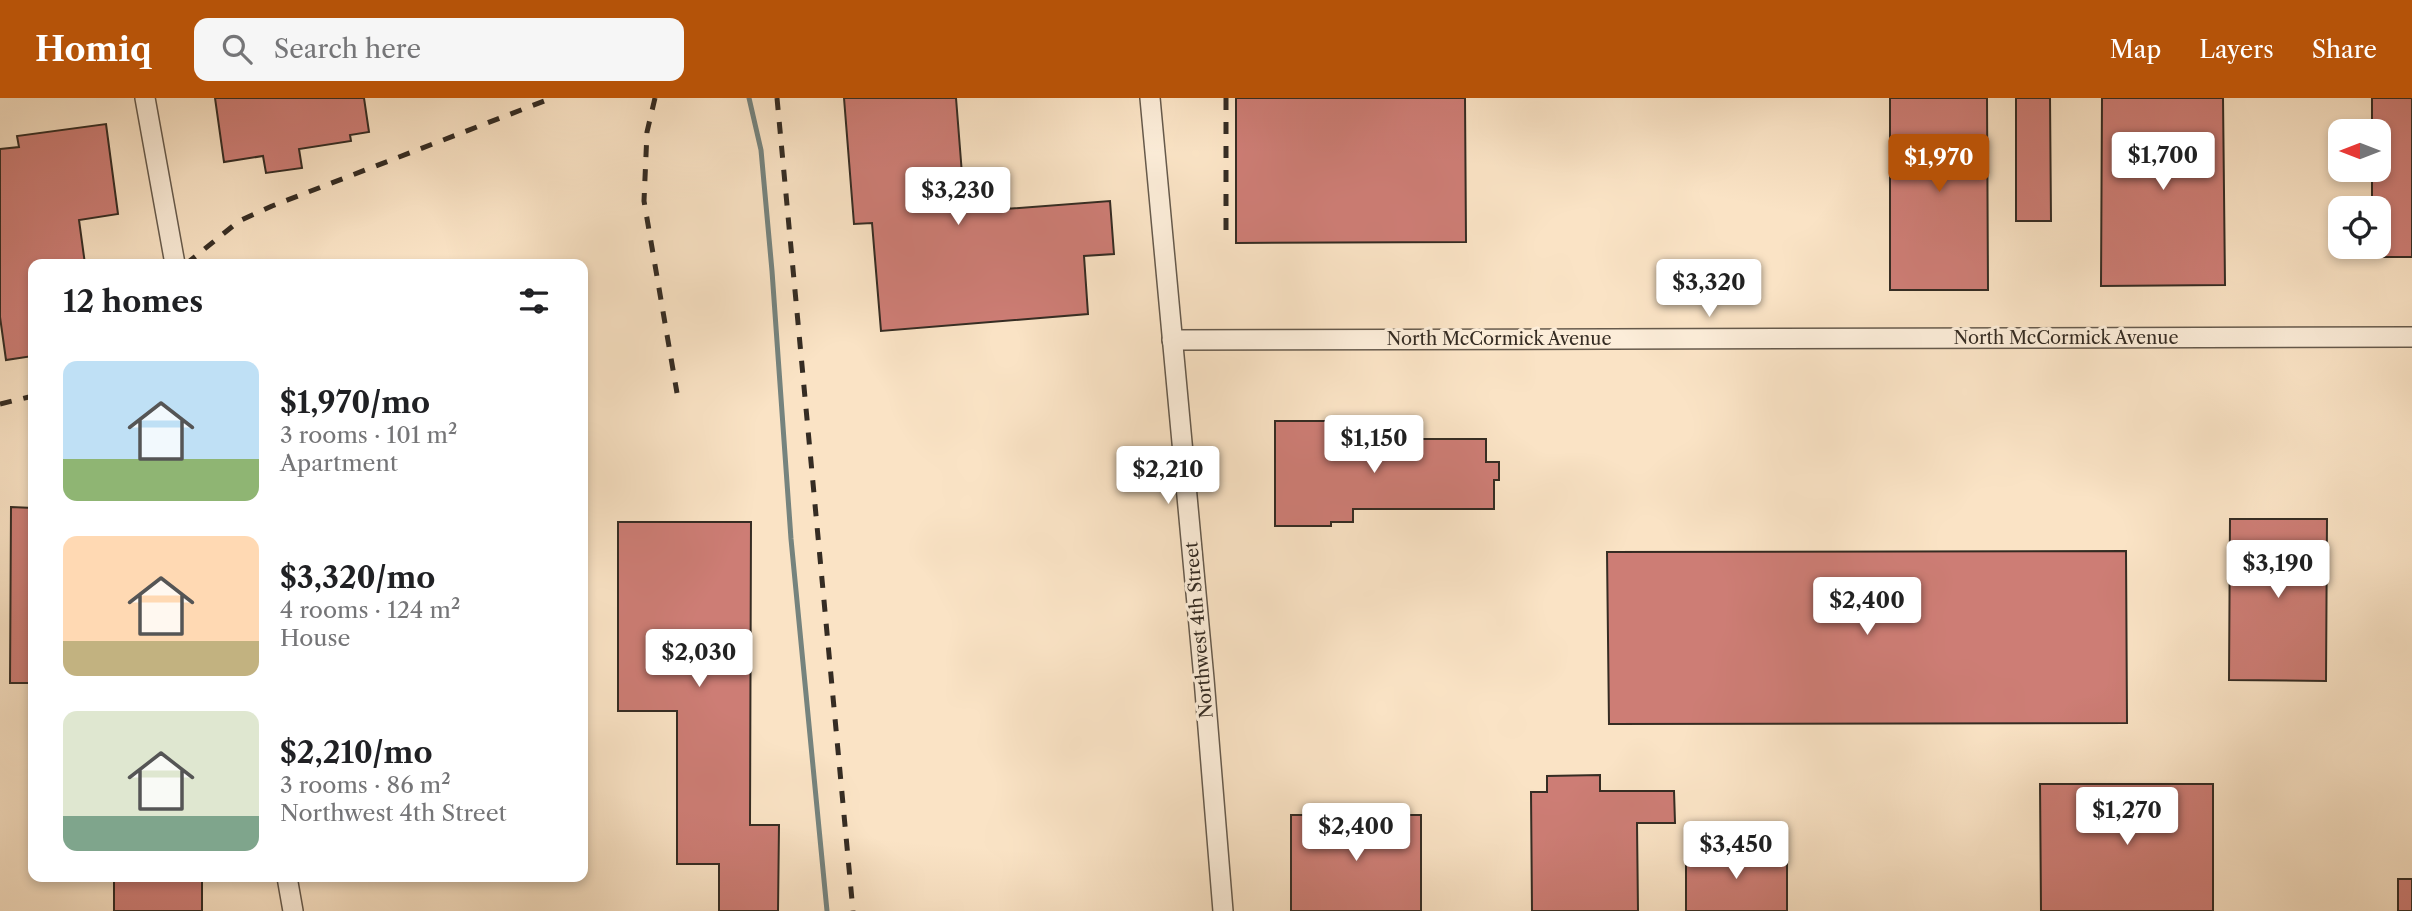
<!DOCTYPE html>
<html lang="en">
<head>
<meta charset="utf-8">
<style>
	:root { --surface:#fff; --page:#f6f6f6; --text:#202124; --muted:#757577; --accent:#b45309 }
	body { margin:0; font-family:"Libre Caslon Text",serif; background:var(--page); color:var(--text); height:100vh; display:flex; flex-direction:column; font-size:26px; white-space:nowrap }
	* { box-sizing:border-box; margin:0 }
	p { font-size:23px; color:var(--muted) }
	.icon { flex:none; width:38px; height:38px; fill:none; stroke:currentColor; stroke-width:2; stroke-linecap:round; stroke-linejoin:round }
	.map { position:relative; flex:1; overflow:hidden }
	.side { position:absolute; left:28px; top:161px; width:560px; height:623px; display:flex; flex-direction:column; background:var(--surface); border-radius:14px; box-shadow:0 4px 10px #0003 }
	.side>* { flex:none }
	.needle { width:46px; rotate:270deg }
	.buttons { position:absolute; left:2328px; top:21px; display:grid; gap:14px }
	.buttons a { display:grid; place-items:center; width:63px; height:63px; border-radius:14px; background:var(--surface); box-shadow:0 4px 10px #0003; font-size:35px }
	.price { position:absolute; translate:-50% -60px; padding:0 16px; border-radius:7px; background:#fff; color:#222; font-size:23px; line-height:46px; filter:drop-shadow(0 2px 4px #0008) }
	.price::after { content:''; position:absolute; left:50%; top:42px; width:21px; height:16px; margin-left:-10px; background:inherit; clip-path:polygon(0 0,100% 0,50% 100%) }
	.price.active { background:var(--accent); color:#fff }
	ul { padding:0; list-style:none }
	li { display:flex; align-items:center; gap:21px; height:175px; padding:0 35px }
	li span { display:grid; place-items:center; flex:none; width:196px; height:140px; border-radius:14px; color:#555 }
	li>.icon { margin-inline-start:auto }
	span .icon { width:84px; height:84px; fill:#fffc; stroke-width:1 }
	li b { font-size:30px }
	h2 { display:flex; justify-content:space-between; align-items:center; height:84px; padding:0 35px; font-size:30px }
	header { display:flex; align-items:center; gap:42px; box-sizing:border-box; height:98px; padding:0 35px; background:var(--accent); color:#fff }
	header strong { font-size:33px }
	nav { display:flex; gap:38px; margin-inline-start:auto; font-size:24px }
	.search { width:490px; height:63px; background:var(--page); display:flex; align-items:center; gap:18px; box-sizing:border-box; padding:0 24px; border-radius:14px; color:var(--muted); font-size:26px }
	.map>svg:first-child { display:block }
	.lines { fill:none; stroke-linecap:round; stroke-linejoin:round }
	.stream { stroke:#75837e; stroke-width:5 }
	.building { fill:#cd7d75; stroke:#352c23; stroke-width:2 }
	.minor-casing { stroke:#665a4c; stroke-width:22 }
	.minor { stroke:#fcedd9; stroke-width:19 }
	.rail { stroke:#352c23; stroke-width:5; stroke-dasharray:12 12; stroke-linecap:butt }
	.labels { text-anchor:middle; stroke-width:6; stroke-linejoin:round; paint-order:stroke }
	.street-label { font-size:18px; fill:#352c23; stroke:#fcedd9 }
</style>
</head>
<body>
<header>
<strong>Homiq</strong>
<div class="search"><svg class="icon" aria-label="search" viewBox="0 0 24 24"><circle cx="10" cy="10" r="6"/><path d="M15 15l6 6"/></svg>Search here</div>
<nav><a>Map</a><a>Layers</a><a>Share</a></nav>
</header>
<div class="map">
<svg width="2412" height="813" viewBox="0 0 2412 813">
	<rect width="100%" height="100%" fill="#fae3c5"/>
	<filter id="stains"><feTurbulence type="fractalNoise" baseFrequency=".00286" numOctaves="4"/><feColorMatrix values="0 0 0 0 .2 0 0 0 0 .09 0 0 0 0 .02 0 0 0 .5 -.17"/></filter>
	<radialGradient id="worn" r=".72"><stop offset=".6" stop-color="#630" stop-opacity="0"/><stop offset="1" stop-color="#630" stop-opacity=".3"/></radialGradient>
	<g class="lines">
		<path class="stream" d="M749 0 761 52 772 173 791 441 827 813"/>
	</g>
	<g class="building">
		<path d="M215 0H364L369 34 350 37 351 43 299 51 302 70 266 75 263 58 224 64Z"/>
		<path d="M844 0H956L965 114 1110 103 1114 156 1084 158 1088 216 881 233 872 125 854 126Z"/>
		<path d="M1236 0H1465L1466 144 1236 145Z"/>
		<path d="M1890 0H1987L1988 192H1890Z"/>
		<path d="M2016 0H2050L2051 123H2016Z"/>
		<path d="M2102 0H2223L2225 187 2101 188Z"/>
		<path d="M2372 0H2412V159H2378V110H2372V72H2378V33H2372Z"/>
		<path d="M106 26 118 116 79 122 85 166H33V258L6 262 0 219V51L19 49 17 38Z"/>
		<path d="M1275 323H1336V341H1486V364H1499V382H1494V411H1353V424H1331V428H1275Z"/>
		<path d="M11 409 33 410V585H10Z"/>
		<path d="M2230 421H2327L2326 583 2229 582Z"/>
		<path d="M618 424H751L750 727H779L778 813H719V766H677V613H618Z"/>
		<path d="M2126 453 2127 625 1609 626 1607 454Z"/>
		<path d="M1600 677V693H1674L1675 725H1637L1638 813H1532L1531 694H1547V678Z"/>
		<path d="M2040 686H2213V813H2041Z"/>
		<rect x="1291" y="717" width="130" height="96"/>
		<rect x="1686" y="753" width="101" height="60"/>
		<rect x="114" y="779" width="88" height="34"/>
		<rect x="2398" y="781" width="14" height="32"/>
	</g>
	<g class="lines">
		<g class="minor-casing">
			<g id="minor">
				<path d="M145 0 175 166"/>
				<path d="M1150 0 1204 581 1223 813"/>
				<path d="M1172 242 2412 239"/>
				<path d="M287 779 293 813"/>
			</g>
		</g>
		<use href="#minor" class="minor"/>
		<g class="rail">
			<path d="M655 0 647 34 644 103 677 295"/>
			<path d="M777 0 853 813"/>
			<path d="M1226 0V140"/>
			<path d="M186 166 239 123 272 108 552 0"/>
			<path d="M0 306 33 298"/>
		</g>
	</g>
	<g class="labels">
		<g class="street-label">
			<text x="2066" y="246">North McCormick Avenue</text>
			<text x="1499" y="247">North McCormick Avenue</text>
			<text transform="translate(1199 532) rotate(-95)" y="6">Northwest 4th Street</text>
		</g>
	</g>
	<rect width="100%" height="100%" filter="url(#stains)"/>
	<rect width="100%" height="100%" fill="url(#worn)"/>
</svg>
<div class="buttons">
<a><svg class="needle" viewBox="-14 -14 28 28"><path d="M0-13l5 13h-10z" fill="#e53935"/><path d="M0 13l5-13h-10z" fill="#757577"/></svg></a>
<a><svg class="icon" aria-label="locate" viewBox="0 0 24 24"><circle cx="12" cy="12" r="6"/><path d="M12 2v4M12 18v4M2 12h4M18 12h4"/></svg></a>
</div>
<b class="price" style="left:2163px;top:94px">$1,700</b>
<b class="price active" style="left:1939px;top:96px">$1,970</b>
<b class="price" style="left:958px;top:129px">$3,230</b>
<b class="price" style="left:1709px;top:221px">$3,320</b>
<b class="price" style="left:1374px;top:377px">$1,150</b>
<b class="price" style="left:1168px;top:408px">$2,210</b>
<b class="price" style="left:2278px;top:502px">$3,190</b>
<b class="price" style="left:1867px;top:539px">$2,400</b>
<b class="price" style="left:699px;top:591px">$2,030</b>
<b class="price" style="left:2127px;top:749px">$1,270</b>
<b class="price" style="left:1356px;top:765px">$2,400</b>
<b class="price" style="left:1736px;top:783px">$3,450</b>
<section class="side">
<h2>12 homes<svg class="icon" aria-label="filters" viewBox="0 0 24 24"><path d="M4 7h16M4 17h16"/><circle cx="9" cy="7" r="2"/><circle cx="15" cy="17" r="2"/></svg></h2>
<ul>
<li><span style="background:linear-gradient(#bfe0f5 70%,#8fb573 0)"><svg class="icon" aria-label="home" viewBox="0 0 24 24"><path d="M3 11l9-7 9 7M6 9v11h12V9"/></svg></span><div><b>$1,970/mo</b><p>3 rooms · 101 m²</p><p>Apartment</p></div></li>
<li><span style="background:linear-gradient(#ffd9b3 75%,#c2b280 0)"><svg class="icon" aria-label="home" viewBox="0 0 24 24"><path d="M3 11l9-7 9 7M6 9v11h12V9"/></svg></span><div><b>$3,320/mo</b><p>4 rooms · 124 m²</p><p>House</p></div></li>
<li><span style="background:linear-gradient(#dfe7d0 75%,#7fa58c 0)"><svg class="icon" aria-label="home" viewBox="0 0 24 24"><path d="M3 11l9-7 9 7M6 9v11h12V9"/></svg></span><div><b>$2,210/mo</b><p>3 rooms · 86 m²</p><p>Northwest 4th Street</p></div></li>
</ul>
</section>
</div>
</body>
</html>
